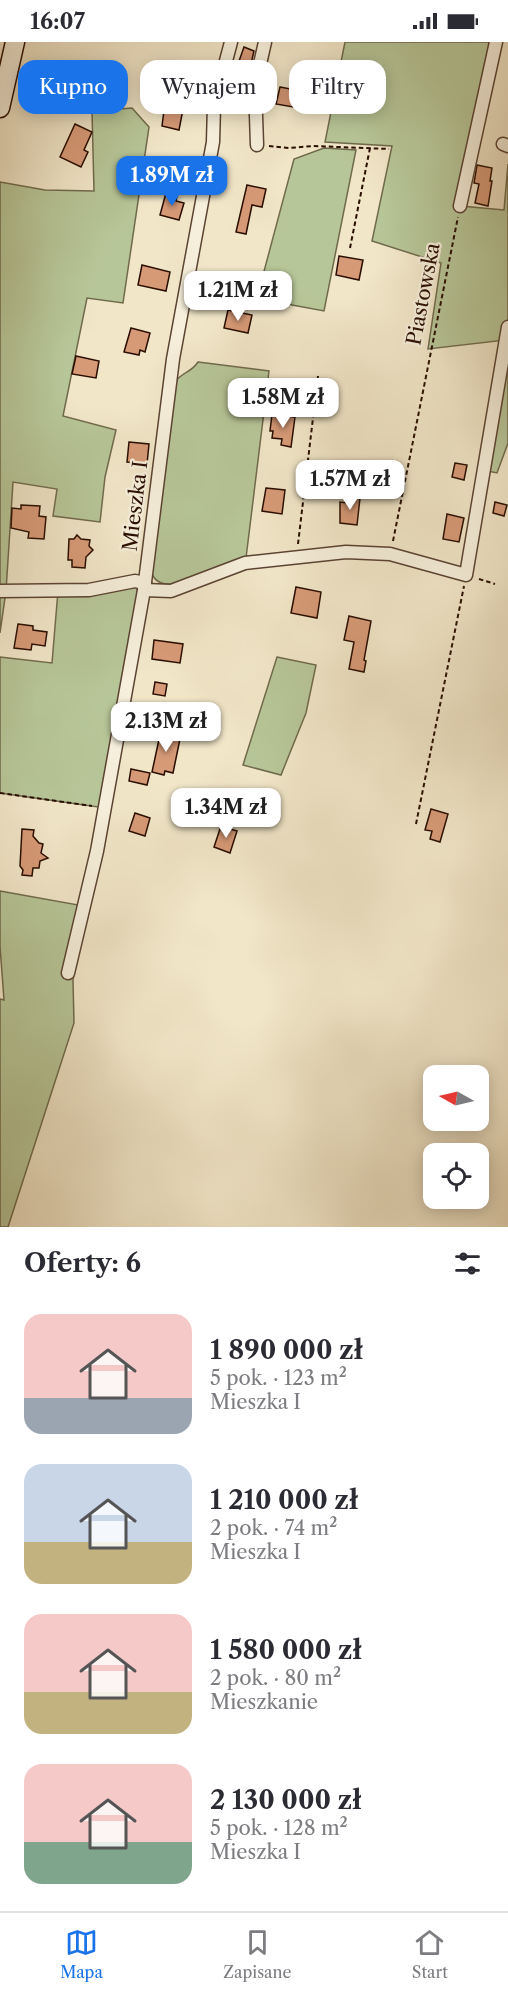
<!DOCTYPE html>
<html lang="pl">
<head>
<meta charset="utf-8">
<style>
	:root { --surface:#fff; --page:#f2f2f3; --text:#2b2b33; --muted:#7c7c81; --line:#e1e1e2; --accent:#1a73e8 }
	body { margin:0; font-family:"Libre Caslon Text",serif; background:var(--page); color:var(--text); height:100vh; display:flex; flex-direction:column; font-size:22px; white-space:nowrap }
	* { box-sizing:border-box; margin:0 }
	p { font-size:20px; color:var(--muted) }
	.icon { flex:none; width:33px; height:33px; fill:none; stroke:currentColor; stroke-width:2; stroke-linecap:round; stroke-linejoin:round }
	.map { position:relative; height:1185px; overflow:hidden }
	.drawer { display:flex; flex-direction:column; background:var(--surface); flex:1 }
	.drawer>* { flex:none }
	.top-card { position:absolute; left:18px; top:18px; width:472px; height:54px; display:flex; gap:12px }
	.needle { width:39px; rotate:278deg }
	.fabs { position:absolute; left:423px; top:1023px; display:grid; gap:12px }
	.fabs a { display:grid; place-items:center; width:66px; height:66px; border-radius:12px; background:var(--surface); box-shadow:0 3px 15px #0003; font-size:30px }
	.price { position:absolute; translate:-50% -51px; padding:0 14px; border-radius:12px; background:#fff; color:#222; font-size:20px; line-height:39px; filter:drop-shadow(0 2px 3px #0008) }
	.price::after { content:''; position:absolute; left:50%; top:36px; width:18px; height:14px; margin-left:-9px; background:inherit; clip-path:polygon(0 0,100% 0,50% 100%) }
	.price.current { background:var(--accent); color:#fff }
	ul { padding:0; list-style:none }
	li { display:flex; align-items:center; gap:18px; height:150px; padding:0 24px }
	li span { display:grid; place-items:center; flex:none; width:168px; height:120px; border-radius:18px; color:#555 }
	li>.icon { margin-inline-start:auto }
	span .icon { width:72px; height:72px; fill:#fffc; stroke-width:1 }
	li b { font-size:26px }
	h2 { display:flex; justify-content:space-between; align-items:center; height:72px; padding:0 24px; font-size:26px }
	.tag { padding:0 21px; border-radius:18px; background:var(--surface); box-shadow:0 3px 15px #0003; font-size:21px; line-height:54px }
	.tag.current { background:var(--accent); color:#fff }
	.status { display:flex; justify-content:space-between; align-items:center; height:42px; padding:0 30px; background:var(--surface); direction:ltr }
	.status svg { height:16px; fill:currentColor }
	.tabs { display:flex; justify-content:space-around; align-items:center; height:84px; border-top:2px solid var(--line); background:var(--surface); font-size:16px; color:var(--muted) }
	.tabs a { display:grid; justify-items:center; gap:3px }
	.tabs .current { color:var(--accent) }
	.map>svg:first-child { display:block }
	.green { fill:#b7c698; stroke:#706a4c; stroke-width:1.5 }
	.building { fill:#d79a77; stroke:#290d00; stroke-width:1.5 }
	.lines { fill:none; stroke-linecap:round; stroke-linejoin:round }
	.minor-casing { stroke:#5b4332; stroke-width:15 }
	.secondary-casing { stroke:#290d00; stroke-width:21 }
	.path { stroke:#290d00; stroke-width:2; stroke-dasharray:4.5 3; stroke-linecap:butt }
	.minor { stroke:#f6efdb; stroke-width:12 }
	.secondary { stroke:#f6efdb; stroke-width:18 }
	.labels { text-anchor:middle; stroke-width:4.5; stroke-linejoin:round; paint-order:stroke }
	.street-label { font-size:20px; fill:#290d00; stroke:#f6efdb }
</style>
</head>
<body>
<div class="status"><b>16:07</b><svg viewBox="0 0 49 12"><path d="M0 12V9h3v3zM5 12V6h3v6zM10 12V3h3v9zM15 12V0h3v12zM26 1h20v11H26zM47 4h2v5h-2z"/></svg></div>
<div class="map">
<svg width="508" height="1185" viewBox="0 0 508 1185">
	<rect width="100%" height="100%" fill="#f1e6c8"/>
	<filter id="stains"><feTurbulence type="fractalNoise" baseFrequency=".00333" numOctaves="4"/><feColorMatrix values="0 0 0 0 .2 0 0 0 0 .09 0 0 0 0 .02 0 0 0 .5 -.17"/></filter>
	<radialGradient id="worn" r=".72"><stop offset=".6" stop-color="#630" stop-opacity="0"/><stop offset="1" stop-color="#630" stop-opacity=".3"/></radialGradient>
	<g class="green">
		<path d="M345 0H496L461 164 504 168 508 122V401L497 431 483 428 505 298 428 307 441 221 372 199 392 104 325 100Z"/>
		<path d="M132 66 149 85 123 261 87 256 63 374 116 388 105 435 100 480 53 474 57 447 13 440 6 549 0 591V140L45 148 94 149 92 69Z"/>
		<path d="M324 106 356 108 324 269 292 263 259 248 294 117Z"/>
		<path d="M198 320 269 329 246 516C227 524 159 562 151 529L175 340C181 331 192 330 198 320Z"/>
		<path d="M135 539 144 548 105 766 0 751V615L52 621 58 549Z"/>
		<path d="M277 615 316 623 306 671 281 733 243 723Z"/>
		<path d="M0 849 84 864 73 939 74 981 8 1185H0V957L4 958 0 904Z"/>
	</g>
	<g class="building">
		<path d="M244 5 254 9 250 26 238 22Z"/>
		<path d="M176 44 201 48 200 63 184 62 179 88 162 84 166 53 174 54Z"/>
		<path d="M280 45 296 48 293 65 276 62Z"/>
		<path d="M75 82 92 90 84 108 88 110 81 125 60 115Z"/>
		<path d="M164 120 196 126 194 137 161 131Z"/>
		<path d="M477 123 492 126 490 139H492L488 164 475 161 479 142 474 141Z"/>
		<path d="M247 143 266 147 262 165 252 163 246 192 236 190Z"/>
		<path d="M166 151 177 154 176 159 184 161 179 178 160 173Z"/>
		<path d="M339 214 363 218 359 238 336 233Z"/>
		<path d="M142 223 170 230 166 249 138 243Z"/>
		<path d="M228 268 252 273 248 291 224 286Z"/>
		<path d="M131 286 150 291 145 310 140 308 139 313 124 310Z"/>
		<path d="M76 314 99 319 96 336 72 332Z"/>
		<path d="M272 372 295 375 291 405 281 403 282 397 272 396 273 389H270Z"/>
		<path d="M129 400 149 402 147 422 127 420Z"/>
		<path d="M455 421 467 423 464 438 452 435Z"/>
		<path d="M266 446 285 448 282 472 262 469Z"/>
		<path d="M348 455 360 456 357 483 340 481V460L347 461Z"/>
		<path d="M495 460 507 463 504 474 493 471Z"/>
		<path d="M21 463 40 464 39 474 46 475 44 497 28 496 29 490 11 486 12 466 21 467Z"/>
		<path d="M447 472 464 476 459 500 443 497Z"/>
		<path d="M77 493 81 497 90 498 89 504 93 508 86 515 85 526 72 525V518H68L69 497H74Z"/>
		<path d="M296 545 321 550 317 576 291 571Z"/>
		<path d="M349 574 371 579 364 618 366 619 364 630 349 627 354 600 344 598Z"/>
		<path d="M18 582 33 584V588L47 590 45 604 32 602 31 608 14 606Z"/>
		<path d="M154 598 183 602 180 621 152 617Z"/>
		<path d="M155 640 167 642 165 654 153 652Z"/>
		<path d="M161 688 181 692 173 731 165 729 164 733 152 730Z"/>
		<path d="M131 727 150 731 147 743 129 739Z"/>
		<path d="M431 767 448 772 440 800 430 797 432 789 425 788Z"/>
		<path d="M135 771 150 776 145 794 129 789Z"/>
		<path d="M221 784 237 789 230 811 214 805Z"/>
		<path d="M22 787 34 788 33 794 39 801 43 802 41 811 48 816 40 819 39 826H33L32 834 22 833 23 828 20 824Z"/>
	</g>
	<g class="lines">
		<g class="minor-casing">
			<g id="minor">
				<path d="M503 102 508 104"/>
				<path d="M257 103 255 44 265 0"/>
				<path d="M460 164 496 0"/>
				<path d="M144 548 171 549 245 521 346 510 390 512 466 533 508 285"/>
				<path d="M0 549 89 548 135 539 145 541"/>
				<path d="M68 931 97 809 144 548 173 317 213 100 214 64 231 0"/>
			</g>
		</g>
		<g class="secondary-casing">
			<path id="secondary" d="M0 66 15 0"/>
		</g>
		<g class="path">
			<path d="M269 104 289 106 313 104 389 107"/>
			<path d="M350 206 370 106"/>
			<path d="M393 499 458 175"/>
			<path d="M298 502 318 334"/>
			<path d="M479 537 495 542"/>
			<path d="M0 751 92 764"/>
			<path d="M416 782 464 544"/>
		</g>
		<use href="#minor" class="minor"/>
		<use href="#secondary" class="secondary"/>
	</g>
	<g class="labels">
		<g class="street-label">
			<text transform="translate(423 252) rotate(-79)" y="7">Piastowska</text>
			<text transform="translate(135 464) rotate(-83)" y="7">Mieszka I</text>
		</g>
	</g>
	<rect width="100%" height="100%" filter="url(#stains)"/>
	<rect width="100%" height="100%" fill="url(#worn)"/>
</svg>
<div class="fabs">
<a><svg class="needle" viewBox="-14 -14 28 28"><path d="M0-13l5 13h-10z" fill="#e53935"/><path d="M0 13l5-13h-10z" fill="#7c7c81"/></svg></a>
<a><svg class="icon" aria-label="locate" viewBox="0 0 24 24"><circle cx="12" cy="12" r="6"/><path d="M12 2v4M12 18v4M2 12h4M18 12h4"/></svg></a>
</div>
<b class="price current" style="left:172px;top:165px">1.89M zł</b>
<b class="price" style="left:238px;top:280px">1.21M zł</b>
<b class="price" style="left:283px;top:387px">1.58M zł</b>
<b class="price" style="left:350px;top:469px">1.57M zł</b>
<b class="price" style="left:166px;top:711px">2.13M zł</b>
<b class="price" style="left:226px;top:797px">1.34M zł</b>
<div class="top-card">
<a class="tag current">Kupno</a>
<a class="tag">Wynajem</a>
<a class="tag">Filtry</a>
</div>
</div>
<section class="drawer">
<h2>Oferty: 6<svg class="icon" aria-label="filters" viewBox="0 0 24 24"><path d="M4 7h16M4 17h16"/><circle cx="9" cy="7" r="2"/><circle cx="15" cy="17" r="2"/></svg></h2>
<ul>
<li><span style="background:linear-gradient(#f6c9c9 70%,#9aa5b1 0)"><svg class="icon" aria-label="home" viewBox="0 0 24 24"><path d="M3 11l9-7 9 7M6 9v11h12V9"/></svg></span><div><b>1 890 000 zł</b><p>5 pok. · 123 m²</p><p>Mieszka I</p></div></li>
<li><span style="background:linear-gradient(#c9d6e8 65%,#c2b280 0)"><svg class="icon" aria-label="home" viewBox="0 0 24 24"><path d="M3 11l9-7 9 7M6 9v11h12V9"/></svg></span><div><b>1 210 000 zł</b><p>2 pok. · 74 m²</p><p>Mieszka I</p></div></li>
<li><span style="background:linear-gradient(#f6c9c9 65%,#c2b280 0)"><svg class="icon" aria-label="home" viewBox="0 0 24 24"><path d="M3 11l9-7 9 7M6 9v11h12V9"/></svg></span><div><b>1 580 000 zł</b><p>2 pok. · 80 m²</p><p>Mieszkanie</p></div></li>
<li><span style="background:linear-gradient(#f6c9c9 65%,#7fa58c 0)"><svg class="icon" aria-label="home" viewBox="0 0 24 24"><path d="M3 11l9-7 9 7M6 9v11h12V9"/></svg></span><div><b>2 130 000 zł</b><p>5 pok. · 128 m²</p><p>Mieszka I</p></div></li>
</ul>
</section>
<nav class="tabs">
<a class="current"><svg class="icon" aria-label="map" viewBox="0 0 24 24"><path d="M3 6l6-2 6 2 6-2v14l-6 2-6-2-6 2zM9 4v14M15 6v14"/></svg>Mapa</a>
<a><svg class="icon" aria-label="saved" viewBox="0 0 24 24"><path d="M7 4h10v16l-5-4-5 4z"/></svg>Zapisane</a>
<a><svg class="icon" aria-label="home" viewBox="0 0 24 24"><path d="M3 11l9-7 9 7M6 9v11h12V9"/></svg>Start</a>
</nav>
</body>
</html>
